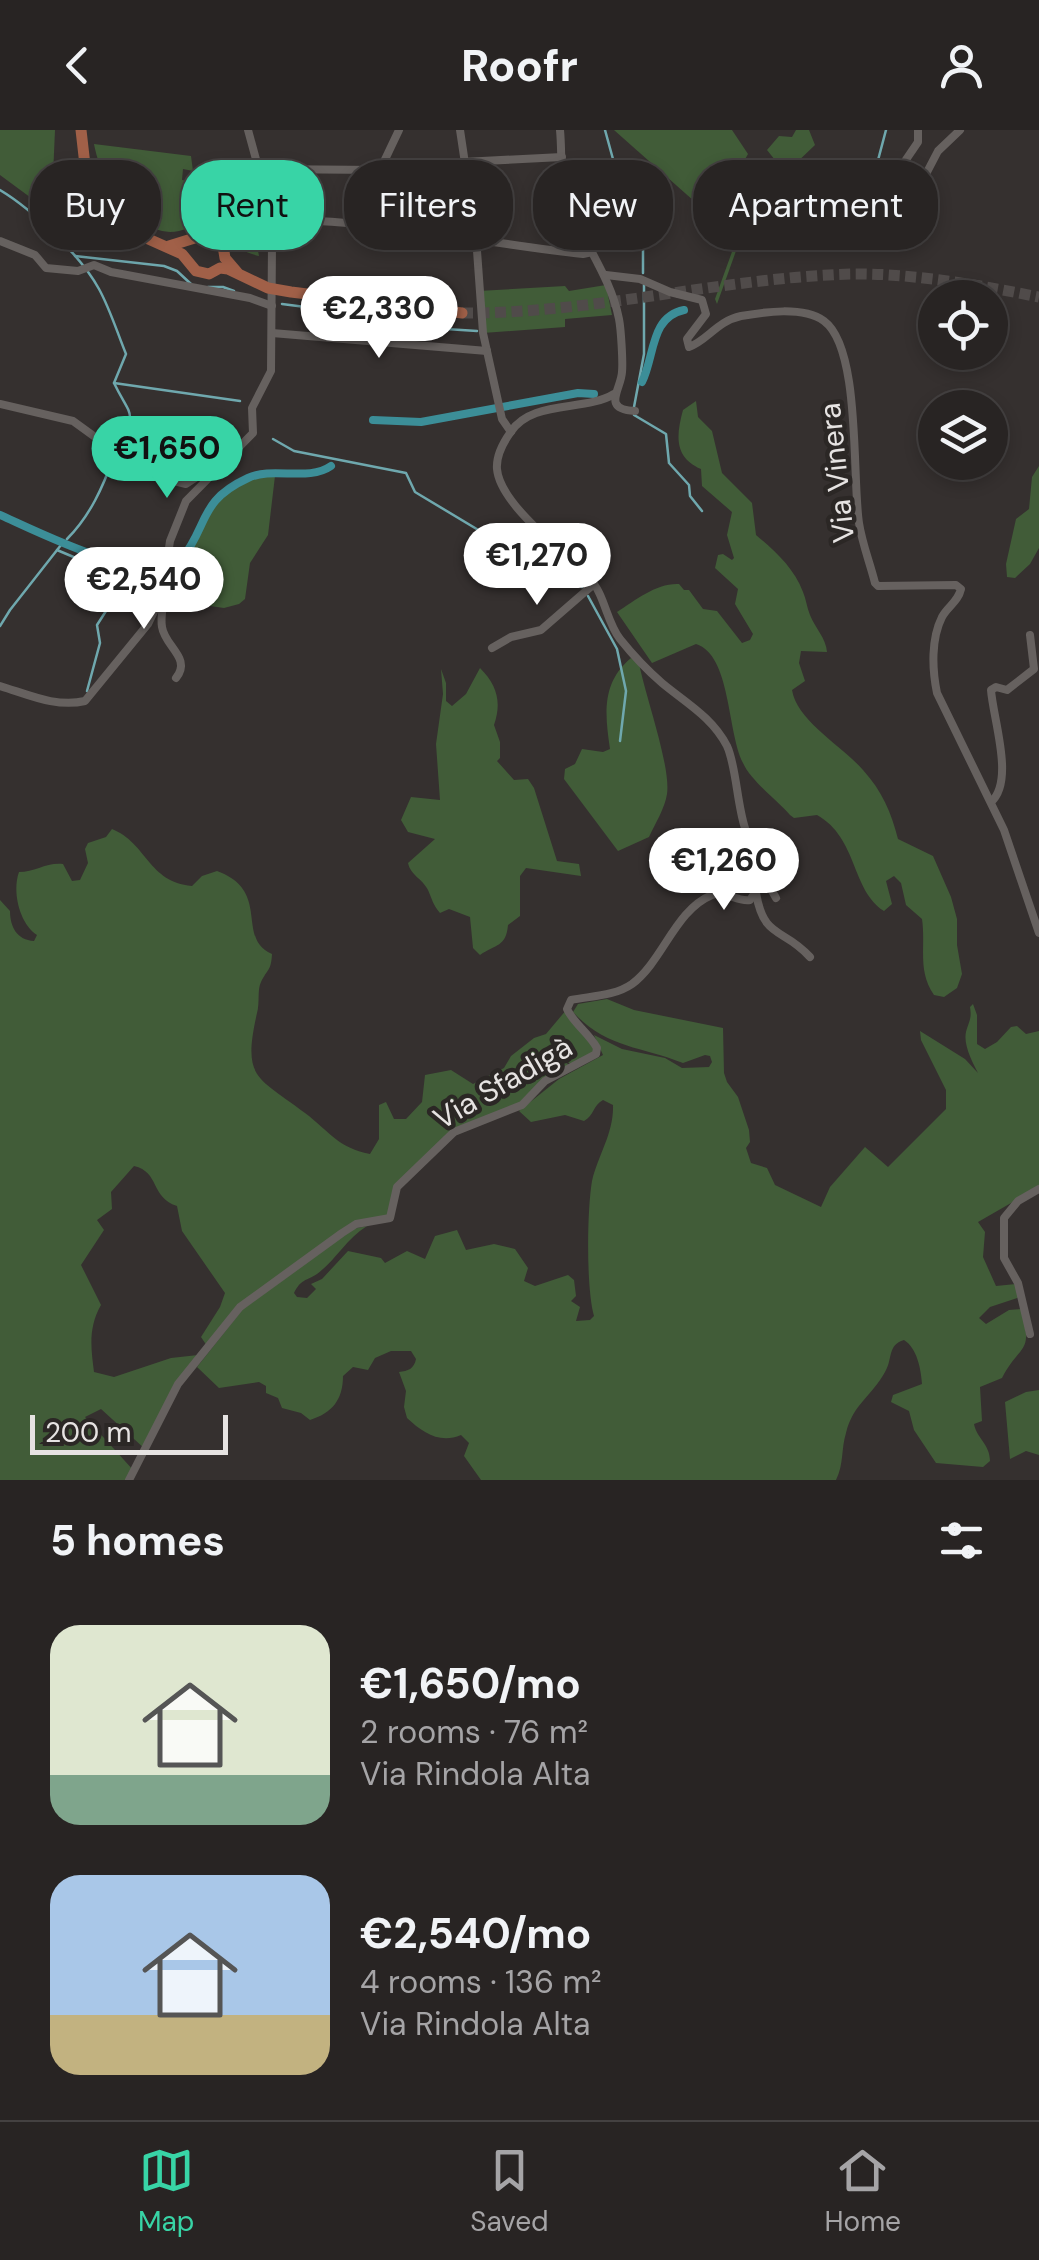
<!DOCTYPE html>
<html lang="en">
<head>
<meta charset="utf-8">
<style>
	:root { --surface:#282423; --page:#302c2b; --text:#f1f3f6; --muted:#a5a4a6; --line:#444141; --accent:#38d4a6 }
	body { margin:0; font-family:"DM Sans",sans-serif; background:var(--page); color:var(--text); height:100vh; display:flex; flex-direction:column; font-size:38px; white-space:nowrap }
	* { box-sizing:border-box; margin:0 }
	p { font-size:32px; color:var(--muted) }
	.icon { flex:none; width:55px; height:55px; fill:none; stroke:currentColor; stroke-width:2; stroke-linecap:round; stroke-linejoin:round }
	.map { position:relative; height:1350px; overflow:hidden }
	.details { display:flex; flex-direction:column; background:var(--surface); flex:1 }
	.details>* { flex:none }
	.top-card { position:absolute; left:30px; top:30px; width:980px; height:90px; display:flex; gap:20px }
	.tools { position:absolute; left:918px; top:150px; display:grid; gap:20px }
	.tools a { display:grid; place-items:center; width:90px; height:90px; border-radius:50%; background:var(--surface); box-shadow:0 5px 15px #0003,0 0 0 2px var(--line); font-size:50px }
	.scale { position:absolute; left:30px; bottom:25px; width:198px; box-sizing:border-box; padding-left:10px; border:5px solid #e6e3e2; border-top:0; font-size:28px; line-height:35px; white-space:nowrap; color:#e6e3e2; -webkit-text-stroke:8px #2b2725; paint-order:stroke }
	.price { position:absolute; translate:-50% -85px; padding:0 22px; border-radius:35px; background:#fff; color:#222; font-size:32px; line-height:65px; filter:drop-shadow(0 2px 5px #0008) }
	.price::after { content:''; position:absolute; left:50%; top:60px; width:30px; height:22px; margin-left:-15px; background:inherit; clip-path:polygon(0 0,100% 0,50% 100%) }
	.price.active { background:var(--accent); color:#111 }
	ul { padding:0; list-style:none }
	li { display:flex; align-items:center; gap:30px; height:250px; padding:0 50px }
	li span { display:grid; place-items:center; flex:none; width:280px; height:200px; border-radius:30px; color:#555 }
	li>.icon { margin-inline-start:auto }
	span .icon { width:120px; height:120px; fill:#fffc; stroke-width:1 }
	li b { font-size:42px }
	h2 { display:flex; justify-content:space-between; align-items:center; height:120px; padding:0 50px; font-size:42px }
	.chip { padding:0 35px; border-radius:40px; background:var(--surface); box-shadow:0 5px 15px #0003,0 0 0 2px var(--line); font-size:35px; line-height:90px }
	.chip.active { background:var(--accent); color:#111 }
	header { display:flex; justify-content:space-between; align-items:center; height:130px; padding:0 50px; background:var(--surface); font-size:45px; font-weight:700 }
	.tabs { display:flex; justify-content:space-around; align-items:center; height:140px; border-top:2px solid var(--line); background:var(--surface); font-size:28px; color:var(--muted) }
	.tabs a { display:grid; justify-items:center; gap:5px }
	.tabs .active { color:var(--accent) }
	.map>svg:first-child { display:block }
	.green { fill:#415c38 }
	.lines { fill:none; stroke-linecap:round; stroke-linejoin:round }
	.stream { stroke:#6fa8ae; stroke-width:2.5 }
	.canal { stroke:#3c8e98; stroke-width:8 }
	.primary-tunnel { stroke:#504b4a; stroke-width:11; stroke-dasharray:11 5.5; stroke-linecap:butt }
	.street { stroke:#66615f; stroke-width:8 }
	.primary { stroke:#a16048; stroke-width:11 }
	.labels { text-anchor:middle; stroke-width:9; stroke-linejoin:round; paint-order:stroke }
	.street-label { font-size:30px; fill:#e6e3e2; stroke:#2b2725 }
</style>
</head>
<body>
<header><svg class="icon" aria-label="back" viewBox="0 0 24 24"><path d="M15 5l-7 7 7 7"/></svg>Roofr<svg class="icon" aria-label="person" viewBox="0 0 24 24"><circle cx="12" cy="8" r="4"/><path d="M4 21q1-7 8-7t8 7"/></svg></header>
<div class="map">
<svg width="1039" height="1350" viewBox="0 0 1039 1350">
	<rect width="100%" height="100%" fill="#35302f"/>
	<g class="green">
		<path d="M0 0H55L52 69 48 76H42L0 45Z"/>
		<path d="M614 0H732L748 24 712 87Z"/>
		<path d="M796 0H809L815 15 767 61 736 121 717 174 715 169 733 119 769 48 768 37 775 30 767 20 779 6 792 7Z"/>
		<path d="M94 14 191 26 193 41 183 39 182 50 221 56 218 64 239 67 247 89 223 84 220 98 255 105 259 126C230 120 228 98 208 95 195 93 184 102 170 102 128 99 101 51 94 14Z"/>
		<path d="M606 155 612 185 565 189V197L483 203 478 161 565 156 569 161Z"/>
		<path d="M696 271 698 287 712 301 722 343 752 373 756 405C775 421 794 438 803 462 806 469 807 478 810 485 815 498 826 508 827 522L801 521 799 533 805 551 792 560C797 591 842 616 863 640 882 661 891 682 898 709L933 726 951 767 957 789V815L962 844 957 858 944 867 934 865C917 841 926 816 922 789L906 775 901 753 894 746 886 751 892 774 884 781C851 760 858 708 817 685L794 688 790 685C777 670 751 651 743 633 727 601 731 525 696 514L652 533 617 482C636 470 656 453 679 454L684 460H689L703 479 717 481 742 513 750 510 753 504 735 474 738 459 715 438 718 425 723 424 732 430 734 428 727 405 732 382 702 356 701 339C674 327 676 306 683 280Z"/>
		<path d="M1039 336V418L1030 434 1015 448 1007 447 1006 434 1016 389 1029 379 1032 347Z"/>
		<path d="M269 345 275 346 268 405 250 433 245 469 239 474 224 478 203 475 167 460 168 442C214 414 190 359 269 345Z"/>
		<path d="M631 528 639 533C645 565 671 636 667 664 665 678 655 694 649 707L618 721 564 649 565 639 575 634 582 619 603 622 610 619C605 585 601 553 631 528Z"/>
		<path d="M480 538C497 555 502 572 494 595L500 612V628L497 631 514 650 528 649 534 658 557 731 579 734 581 746 526 738 520 746V786L508 795C506 817 496 814 480 825L473 818 470 787 449 779 440 783C433 775 432 769 428 760 422 748 411 746 408 733L435 709 408 702 401 690 411 667 440 670 436 614 443 564 441 539 446 553V571L452 576 466 564Z"/>
		<path d="M112 699C147 713 148 752 192 756L202 746 217 741C272 761 235 808 272 824 271 841 268 838 261 852 257 860 260 873 257 883 242 950 257 946 305 983 329 1001 338 1018 370 1024L379 1009V975L386 972 394 989H406L422 972 425 945 451 940 473 954 504 938 511 926 534 908 546 904 567 879 585 900 596 924 574 937 563 928 557 933 561 936 566 932 571 938 550 950 532 967 454 1002 402 1049 389 1086 362 1092 255 1164 209 1219 201 1207 220 1177 225 1163 182 1101 177 1076C150 1067 160 1042 134 1036L111 1062 112 1079 97 1090 104 1100 81 1135 101 1175C88 1198 91 1218 94 1242L114 1247 171 1228 198 1225 145 1319 101 1279 85 1287 134 1341 129 1350H0V770L10 781C10 797 17 810 34 811L37 805C19 793 12 761 19 742 35 742 47 732 63 734L72 751 80 750 88 733 85 719 88 713 106 707Z"/>
		<path d="M607 869 634 880 723 898 724 943 727 952 738 967 749 1000 750 1012 746 1018 751 1033 767 1038 775 1055 821 1077 830 1057 865 1017 888 1037 946 979V960L921 910 920 901 965 929 978 943C973 933 963 915 966 902 969 891 972 889 970 877L973 874 977 885V914L985 919 997 912 1011 897 1017 896 1026 904 1039 901V1057L978 1092 985 1102 983 1127 996 1156 1016 1154 1020 1167 990 1177 979 1188 986 1194 1009 1180 1021 1179C1034 1225 1020 1213 1002 1248L980 1257 982 1291 974 1294C977 1309 990 1314 990 1331L983 1337 936 1333 914 1300 909 1281 891 1272 893 1265 922 1254C921 1239 917 1218 904 1210 887 1215 893 1229 885 1242 872 1266 853 1274 846 1303 841 1319 844 1334 836 1350H481L464 1326 469 1313 461 1305C440 1314 423 1303 407 1288L404 1277 406 1261 399 1242C408 1241 414 1239 416 1229L411 1221H391L375 1228 368 1240 353 1237 343 1246C343 1270 332 1283 310 1290L301 1283 282 1278 278 1268 266 1263V1256L259 1252 219 1258 197 1237 243 1179 353 1099 367 1096C346 1109 336 1130 317 1144 306 1151 301 1149 294 1163L297 1167 307 1168 316 1159 311 1154 322 1149 348 1121 381 1128 385 1133 407 1121 425 1129 435 1106 457 1100 466 1120 494 1114 515 1119 528 1138 524 1151 535 1156 568 1145 574 1150 576 1166 571 1171 580 1177 576 1191 590 1190 594 1186C586 1158 587 1080 592 1051 598 1025 614 1003 613 975L603 970C593 975 594 986 584 991L565 985 531 992 519 981 559 949 603 925 594 905 622 919 665 928 682 938 709 937 712 932 710 926 705 925 683 933C640 916 606 918 573 882L578 874Z"/>
		<path d="M1039 1260V1325L1026 1321 1010 1329 1005 1272 1026 1262Z"/>
	</g>
	<g class="lines">
		<g class="stream">
			<path d="M605 0 616 40V62L641 96 643 105V143"/>
			<path d="M877 34 886 0"/>
			<path d="M0 60C32 79 81 126 99 159 110 179 117 202 126 224L114 253C133 292 137 278 115 319"/>
			<path d="M75 126 164 136 177 141 191 154"/>
			<path d="M208 157H223L234 161"/>
			<path d="M282 174 430 193V198L477 201"/>
			<path d="M114 253 240 271"/>
			<path d="M634 277 644 224V155"/>
			<path d="M634 285 666 304 669 333 689 355 690 366 702 381"/>
			<path d="M273 309 294 321 406 343 415 362 505 416 542 423 582 457"/>
			<path d="M67 409C90 386 103 357 114 326"/>
			<path d="M57 420 109 442 112 452 105 459 106 481 97 495 100 513 87 561"/>
			<path d="M588 466 617 519 626 561 620 611"/>
			<path d="M0 496 10 480 61 415"/>
		</g>
		<g class="canal">
			<path d="M642 252C655 226 650 187 684 180"/>
			<path d="M373 290 421 292 578 263 594 264"/>
			<path d="M0 385C32 399 156 462 181 430 209 395 198 371 248 348 273 336 308 352 331 336"/>
		</g>
		<path class="primary-tunnel" d="M462 183C593 184 720 148 850 144 912 143 978 155 1039 167"/>
		<g class="street">
			<path d="M248 0 260 44 281 91"/>
			<path d="M460 0 476 107 483 203 502 289 511 302"/>
			<path d="M560 0C562 20 560 42 565 62 577 105 610 143 619 189 621 199 623 232 622 242 621 260 601 279 635 281"/>
			<path d="M463 32 562 27"/>
			<path d="M259 39 380 40"/>
			<path d="M926 44 938 21 960 0"/>
			<path d="M884 62 918 12V0"/>
			<path d="M365 93 380 40 399 0"/>
			<path d="M0 111 35 125 46 138 78 141 94 135 111 142 250 168 272 176"/>
			<path d="M606 145 640 149 670 162 702 170 706 184 687 209 689 217C707 211 717 191 741 186 764 182 803 176 824 191 861 218 852 348 859 393 862 413 870 433 875 453L878 456 956 455 961 459C958 472 948 476 942 487 931 509 932 539 937 563L1004 700 1039 803"/>
			<path d="M272 203 487 221"/>
			<path d="M0 274 73 291 146 344 186 354 214 336"/>
			<path d="M164 464C164 475 160 486 162 497 165 517 192 528 176 548"/>
			<path d="M492 518 511 507 541 500 594 454"/>
			<path d="M0 556C27 564 56 578 85 571L148 494 162 465 170 411 186 371 253 303 252 278 271 241 272 114 278 94 285 90C386 91 483 113 583 124L592 122"/>
			<path d="M991 672C1015 651 993 589 991 560L996 557 1007 560 1034 539 1030 505"/>
			<path d="M758 736 776 768"/>
			<path d="M756 763C764 810 783 797 810 827"/>
			<path d="M1030 1204 1018 1153 1004 1128V1088L1018 1071 1039 1059"/>
			<path d="M129 1350 178 1254 240 1177 342 1103 356 1094 390 1088 397 1057 454 1002 522 975 545 951 596 924 597 918C589 903 574 894 567 879L571 870C591 866 615 866 632 854 663 831 675 780 712 765 726 760 736 772 750 770 766 751 752 719 745 698 737 674 736 635 727 616 712 587 686 573 662 553 647 540 632 524 620 509 606 491 605 464 589 448 565 422 500 375 497 339 496 327 503 313 510 303 531 269 585 282 614 264"/>
		</g>
		<g class="primary">
			<path d="M81 0 86 44 103 78 126 99 182 124 196 141 209 144 220 138 228 139 268 158 291 162 462 183"/>
			<path d="M169 116 201 106 214 107 223 116 225 128 237 142"/>
		</g>
	</g>
	<g class="labels">
		<g class="street-label">
			<text transform="translate(837 343) rotate(-96)" y="10">Via Vinera</text>
			<text transform="translate(503 953) rotate(-30)" y="10">Via Sfadigà</text>
		</g>
	</g>
</svg>
<div class="tools">
<a><svg class="icon" aria-label="locate" viewBox="0 0 24 24"><circle cx="12" cy="12" r="6"/><path d="M12 2v4M12 18v4M2 12h4M18 12h4"/></svg></a>
<a><svg class="icon" aria-label="layers" viewBox="0 0 24 24"><path d="M12 4l9 5-9 5-9-5zM3 14l9 5 9-5"/></svg></a>
</div>
<div class="scale">200 m</div>
<b class="price" style="left:379px;top:231px">€2,330</b>
<b class="price active" style="left:167px;top:371px">€1,650</b>
<b class="price" style="left:537px;top:478px">€1,270</b>
<b class="price" style="left:144px;top:502px">€2,540</b>
<b class="price" style="left:724px;top:783px">€1,260</b>
<div class="top-card">
<a class="chip">Buy</a>
<a class="chip active">Rent</a>
<a class="chip">Filters</a>
<a class="chip">New</a>
<a class="chip">Apartment</a>
</div>
</div>
<section class="details">
<h2>5 homes<svg class="icon" aria-label="filters" viewBox="0 0 24 24"><path d="M4 7h16M4 17h16"/><circle cx="9" cy="7" r="2"/><circle cx="15" cy="17" r="2"/></svg></h2>
<ul>
<li><span style="background:linear-gradient(#dfe7d0 75%,#7fa58c 0)"><svg class="icon" aria-label="home" viewBox="0 0 24 24"><path d="M3 11l9-7 9 7M6 9v11h12V9"/></svg></span><div><b>€1,650/mo</b><p>2 rooms · 76 m²</p><p>Via Rindola Alta</p></div></li>
<li><span style="background:linear-gradient(#a9c7e8 70%,#c2b280 0)"><svg class="icon" aria-label="home" viewBox="0 0 24 24"><path d="M3 11l9-7 9 7M6 9v11h12V9"/></svg></span><div><b>€2,540/mo</b><p>4 rooms · 136 m²</p><p>Via Rindola Alta</p></div></li>
</ul>
</section>
<nav class="tabs">
<a class="active"><svg class="icon" aria-label="map" viewBox="0 0 24 24"><path d="M3 6l6-2 6 2 6-2v14l-6 2-6-2-6 2zM9 4v14M15 6v14"/></svg>Map</a>
<a><svg class="icon" aria-label="saved" viewBox="0 0 24 24"><path d="M7 4h10v16l-5-4-5 4z"/></svg>Saved</a>
<a><svg class="icon" aria-label="home" viewBox="0 0 24 24"><path d="M3 11l9-7 9 7M6 9v11h12V9"/></svg>Home</a>
</nav>
</body>
</html>
